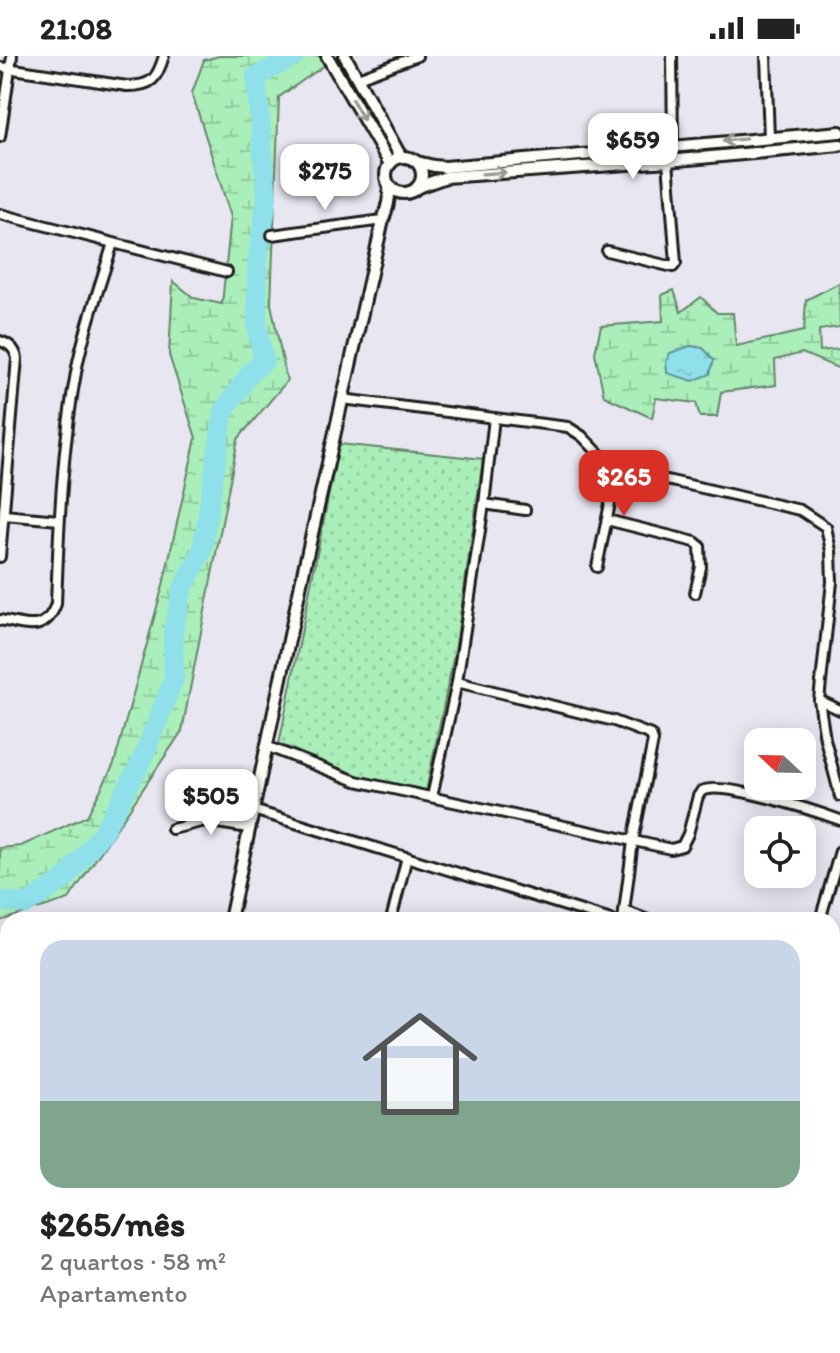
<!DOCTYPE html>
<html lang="pt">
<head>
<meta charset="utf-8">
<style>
	:root { --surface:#fff; --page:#f2f2f2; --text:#222; --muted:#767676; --accent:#d93025 }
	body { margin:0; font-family:Itim,sans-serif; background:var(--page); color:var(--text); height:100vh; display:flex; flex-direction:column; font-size:30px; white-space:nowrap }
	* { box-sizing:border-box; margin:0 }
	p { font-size:26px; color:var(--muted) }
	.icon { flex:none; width:44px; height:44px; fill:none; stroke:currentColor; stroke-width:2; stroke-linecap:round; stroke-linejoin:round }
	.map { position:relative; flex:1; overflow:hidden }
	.sheet { position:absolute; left:0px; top:856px; width:840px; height:442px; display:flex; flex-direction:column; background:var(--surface); border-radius:24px 24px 0 0; box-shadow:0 4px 20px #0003 }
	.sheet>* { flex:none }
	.needle { width:52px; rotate:292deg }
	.controls { position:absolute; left:744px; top:672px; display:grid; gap:16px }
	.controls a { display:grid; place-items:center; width:72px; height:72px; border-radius:16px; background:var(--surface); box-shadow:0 4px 20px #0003; font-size:40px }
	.price { position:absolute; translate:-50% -68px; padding:0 18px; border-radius:16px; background:#fff; color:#222; font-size:26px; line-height:52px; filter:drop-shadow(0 2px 4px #0008) }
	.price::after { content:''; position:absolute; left:50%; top:48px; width:24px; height:18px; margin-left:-12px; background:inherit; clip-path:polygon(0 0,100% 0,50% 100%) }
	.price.selected { background:var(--accent); color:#fff }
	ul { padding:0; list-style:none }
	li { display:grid; align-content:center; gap:16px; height:424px; padding:0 40px }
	li span { display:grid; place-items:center; height:248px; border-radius:24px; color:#555 }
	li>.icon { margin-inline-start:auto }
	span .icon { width:144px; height:144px; fill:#fffc; stroke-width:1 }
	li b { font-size:34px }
	.status { display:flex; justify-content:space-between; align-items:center; height:56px; padding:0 40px; background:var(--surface); direction:ltr }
	.status svg { height:22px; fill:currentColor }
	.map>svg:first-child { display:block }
	.grass { fill:url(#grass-dots); stroke:#63856a; stroke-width:2 }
	.wetland { fill:url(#wetland-marsh); stroke:#63856a; stroke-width:2 }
	.water { fill:url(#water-ripples); stroke:#619298; stroke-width:2 }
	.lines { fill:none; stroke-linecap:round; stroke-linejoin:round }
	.river { stroke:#8fe0eb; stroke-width:20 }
	.minor-casing { stroke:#1c1c1c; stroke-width:14 }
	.tertiary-casing { stroke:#1c1c1c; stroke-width:16 }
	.minor { stroke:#fdfcf7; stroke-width:8 }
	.tertiary { stroke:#fdfcf7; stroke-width:10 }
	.oneway { stroke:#989794 }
</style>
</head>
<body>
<div class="status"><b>21:08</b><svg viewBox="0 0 49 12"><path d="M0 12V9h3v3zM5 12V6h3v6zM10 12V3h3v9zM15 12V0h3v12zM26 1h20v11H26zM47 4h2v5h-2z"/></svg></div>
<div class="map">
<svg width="840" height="1297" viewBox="0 0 840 1297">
	<defs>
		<pattern id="grass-dots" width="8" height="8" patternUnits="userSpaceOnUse" patternTransform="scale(2)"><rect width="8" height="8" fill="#aaeeb9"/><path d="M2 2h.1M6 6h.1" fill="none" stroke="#92cc9e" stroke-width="1.8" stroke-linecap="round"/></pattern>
		<pattern id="wetland-marsh" width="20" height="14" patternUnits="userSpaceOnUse" patternTransform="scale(2)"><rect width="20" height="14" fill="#aaeeb9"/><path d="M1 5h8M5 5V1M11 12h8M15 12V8" fill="none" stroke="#92cc9e"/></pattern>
		<pattern id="water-ripples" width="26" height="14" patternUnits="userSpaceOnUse" patternTransform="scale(2)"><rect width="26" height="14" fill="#8fe0eb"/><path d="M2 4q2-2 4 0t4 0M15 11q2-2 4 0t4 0" fill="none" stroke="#7bc0c9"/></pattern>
	</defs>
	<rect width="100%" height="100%" fill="#e7e6f1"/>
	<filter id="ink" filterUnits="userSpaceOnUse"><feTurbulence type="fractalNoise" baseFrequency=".0125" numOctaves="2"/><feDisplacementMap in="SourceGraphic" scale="16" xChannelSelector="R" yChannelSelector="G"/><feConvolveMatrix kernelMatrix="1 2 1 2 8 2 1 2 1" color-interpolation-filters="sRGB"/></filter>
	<g filter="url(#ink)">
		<path class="grass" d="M339 388 483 403 456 589 426 735 357 721 279 688Z"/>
		<g class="wetland">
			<path d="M219 0H338L279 41 271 248 287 325 238 383 182 675 69 843 0 865V792L21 790 87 760 114 708 163 529 196 382 169 299 173 225 194 242 222 248 231 161 192 37 204 4Z"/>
			<path d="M839 227 840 271 819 274 820 295 840 293V313L802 297 775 304 776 329 721 336 717 361H700L696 347 656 342 652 362 604 340 595 297 601 270 663 265 662 239 674 234 681 256 701 241 717 257H733L736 290 804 275 806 244Z"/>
			<path d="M0 1161 8 1166V1234L0 1295Z"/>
		</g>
		<path class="water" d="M690 290 703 292 714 304 710 318 693 325 667 317 666 306 670 297Z"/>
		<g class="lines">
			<path class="river" d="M0 845 27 848 65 823 103 776 141 707 174 622 173 574 183 532 202 495 224 354 251 316 264 305 257 270V208L267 142 256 21 295 0"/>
			<g class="minor-casing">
				<g id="minor">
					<path d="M672 0 673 89"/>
					<path d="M766 0 769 82"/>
					<path d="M0 11 127 30C152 30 157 23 164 0"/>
					<path d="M358 22 417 0"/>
					<path d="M0 81 12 0"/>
					<path d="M0 158 227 216"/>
					<path d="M272 179 383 164"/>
					<path d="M607 195 673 211 676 207 668 105"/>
					<path d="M0 285C10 288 15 293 17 302L0 501"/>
					<path d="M342 343 568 371 582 380 613 412 800 454 826 471 831 495 832 526 819 644 825 683 840 740"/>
					<path d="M484 448 525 454"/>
					<path d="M4 459 59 464"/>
					<path d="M607 464 695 486 700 490 701 511 695 537"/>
					<path d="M597 511 615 423 613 412"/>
					<path d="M0 564C25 568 45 579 56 548 59 468 62 390 77 311 85 270 101 227 113 187"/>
					<path d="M457 626 614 665 651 679 653 685 633 785 623 864"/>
					<path d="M819 644 840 654"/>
					<path d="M266 690 356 725 671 793 682 790 688 778 698 740C700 738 700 736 702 735 721 724 818 756 840 764"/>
					<path d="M432 741 457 626 484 448 494 362"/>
					<path d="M253 754 611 864"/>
					<path d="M172 773 205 765 249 772"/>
					<path d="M625 855 648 864"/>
					<path d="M391 864 407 801"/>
					<path d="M820 864 840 795"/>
					<path d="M0 1109H8"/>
					<path d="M832 1174 840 1178"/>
					<path d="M169 1290 200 1297"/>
					<path d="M480 1297V1290"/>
					<path d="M560 1297 561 1290"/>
				</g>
			</g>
			<g class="tertiary-casing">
				<g id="tertiary">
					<path d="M327 0 390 108"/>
					<path d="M345 0 401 101"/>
					<circle cx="404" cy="119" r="18"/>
					<path d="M417 106 434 110 445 111 840 76"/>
					<path d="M418 131 446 121 668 105 840 89"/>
					<path d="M230 864 304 513 383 164C387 152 390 143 389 130"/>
					<path d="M147 1297 149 1290"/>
				</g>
			</g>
			<use href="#minor" class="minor"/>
			<use href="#tertiary" class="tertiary"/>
		</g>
		<defs><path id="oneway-shaft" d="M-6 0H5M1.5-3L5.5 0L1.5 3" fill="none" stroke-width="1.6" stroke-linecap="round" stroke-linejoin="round" transform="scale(2)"/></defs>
		<g class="oneway">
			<use href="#oneway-shaft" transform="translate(358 54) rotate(60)"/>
			<use href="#oneway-shaft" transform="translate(734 84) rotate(175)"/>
			<use href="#oneway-shaft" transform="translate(494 117) rotate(-4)"/>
		</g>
	</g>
</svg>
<div class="controls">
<a><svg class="needle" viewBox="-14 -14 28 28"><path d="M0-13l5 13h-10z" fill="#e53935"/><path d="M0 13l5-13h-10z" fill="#767676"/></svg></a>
<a><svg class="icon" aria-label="locate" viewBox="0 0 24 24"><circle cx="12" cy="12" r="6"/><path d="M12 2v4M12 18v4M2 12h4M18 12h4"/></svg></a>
</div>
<b class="price" style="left:633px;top:125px">$659</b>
<b class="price" style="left:325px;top:156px">$275</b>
<b class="price selected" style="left:624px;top:462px">$265</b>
<b class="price" style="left:211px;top:781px">$505</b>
<section class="sheet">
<ul>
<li><span style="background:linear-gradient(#c9d6e8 65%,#7fa58c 0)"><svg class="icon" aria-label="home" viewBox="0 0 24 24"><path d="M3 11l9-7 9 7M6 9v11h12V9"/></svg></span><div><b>$265/mês</b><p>2 quartos · 58 m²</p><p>Apartamento</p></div></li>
</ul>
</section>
</div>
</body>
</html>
